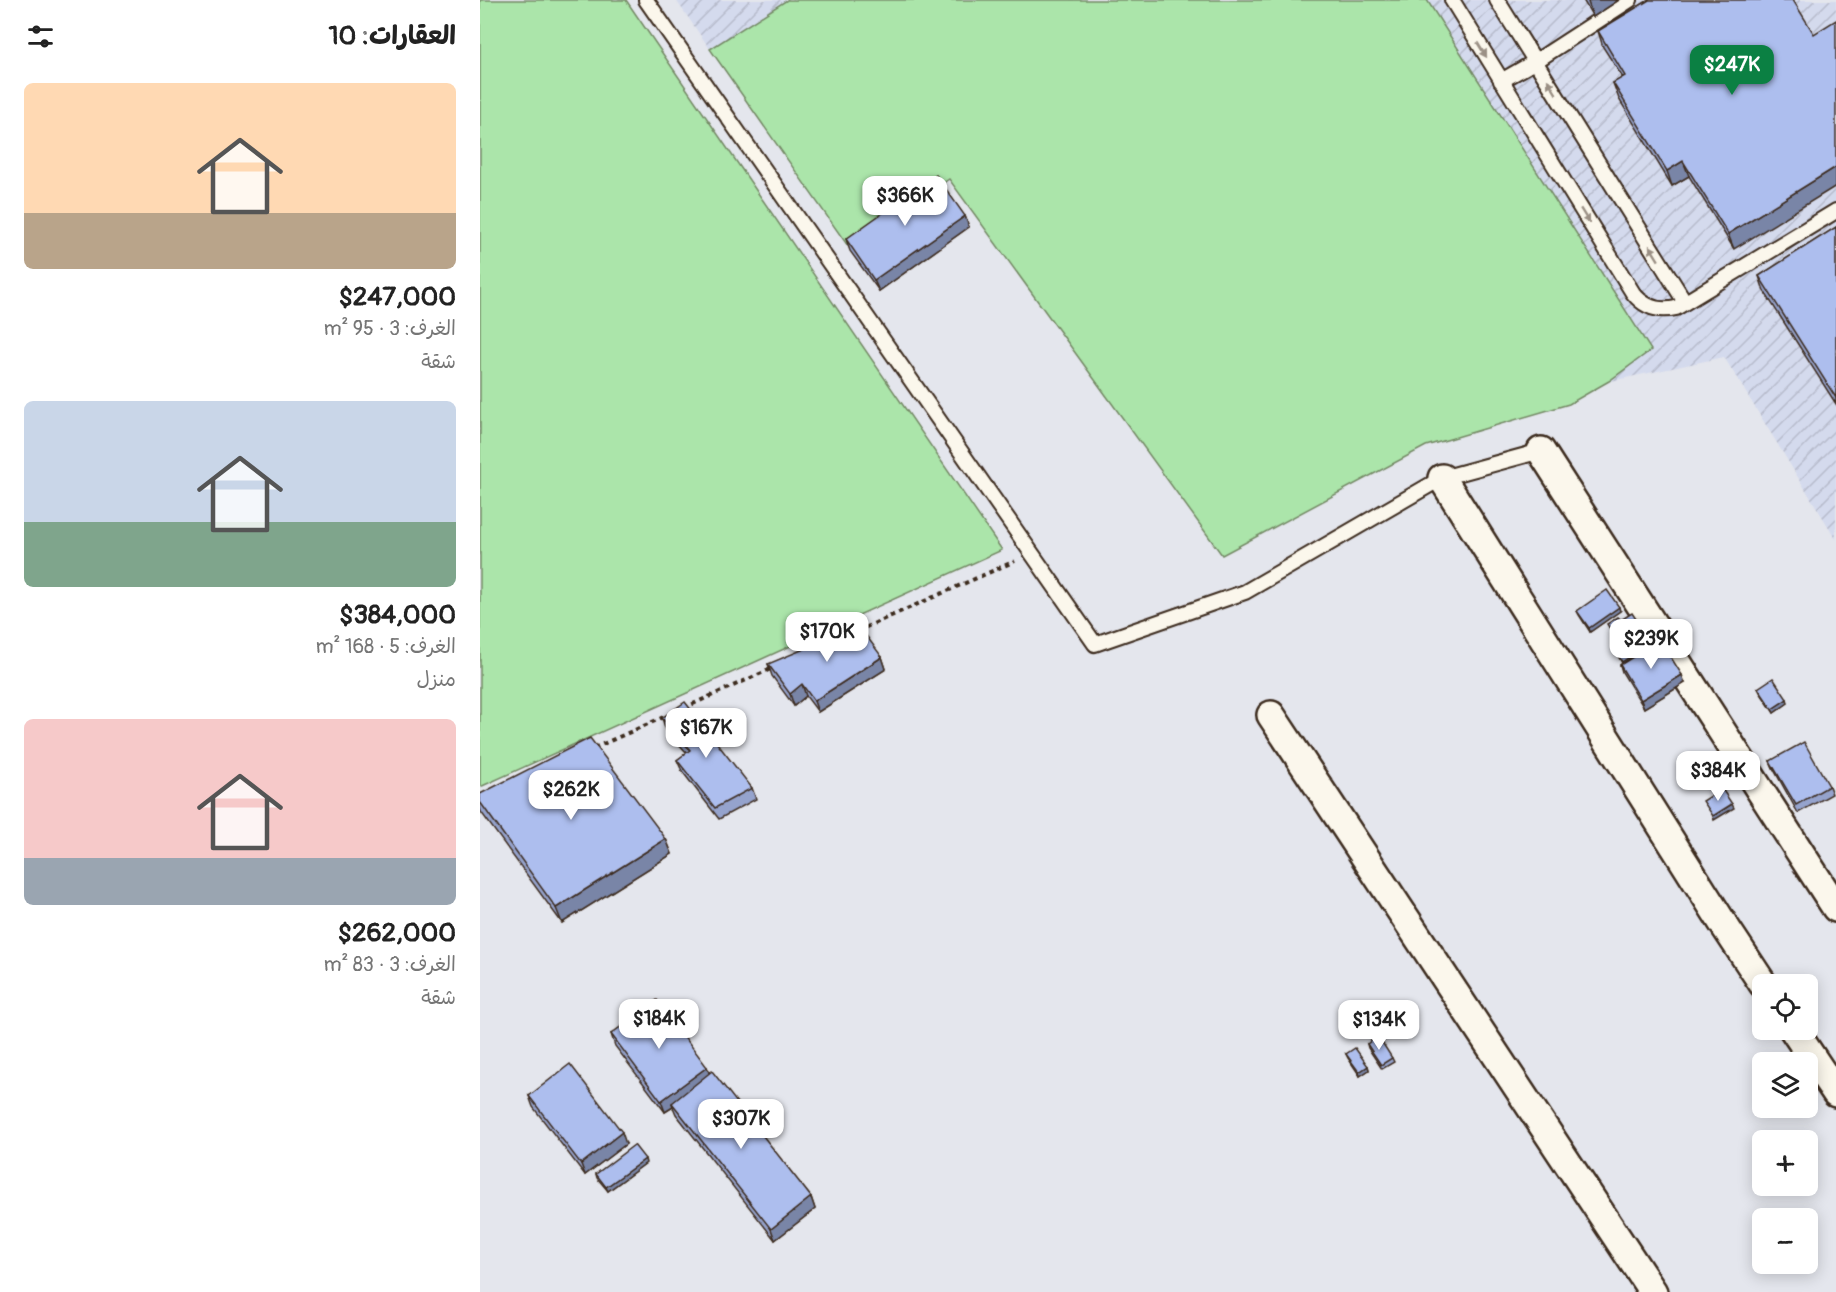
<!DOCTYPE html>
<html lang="ar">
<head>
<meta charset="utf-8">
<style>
	:root { --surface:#fff; --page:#f6f6f6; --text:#222; --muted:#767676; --accent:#0b8043 }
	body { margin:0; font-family:Pangolin,"Playpen Sans Arabic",sans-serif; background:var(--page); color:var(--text); direction:rtl; height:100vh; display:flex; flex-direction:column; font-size:22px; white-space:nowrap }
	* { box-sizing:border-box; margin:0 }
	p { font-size:20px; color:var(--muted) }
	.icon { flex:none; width:33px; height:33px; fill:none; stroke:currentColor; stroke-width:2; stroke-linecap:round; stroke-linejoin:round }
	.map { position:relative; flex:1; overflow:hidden; direction:ltr }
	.sheet { display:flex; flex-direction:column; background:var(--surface); width:480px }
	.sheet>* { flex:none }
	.buttons { position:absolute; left:1272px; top:974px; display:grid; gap:12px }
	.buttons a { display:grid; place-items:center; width:66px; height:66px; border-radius:9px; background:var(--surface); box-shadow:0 3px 15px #0003; font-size:30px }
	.price { position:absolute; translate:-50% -51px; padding:0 14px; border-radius:12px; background:#fff; color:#222; font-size:20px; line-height:39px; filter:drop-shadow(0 2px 3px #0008) }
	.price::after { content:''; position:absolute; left:50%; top:36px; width:18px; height:14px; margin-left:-9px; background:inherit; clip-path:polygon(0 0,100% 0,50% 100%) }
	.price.on { background:var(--accent); color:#fff }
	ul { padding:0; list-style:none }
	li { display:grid; align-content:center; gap:12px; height:318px; padding:0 24px }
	li span { display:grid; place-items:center; height:186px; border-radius:9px; color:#555 }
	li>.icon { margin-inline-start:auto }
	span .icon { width:108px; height:108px; fill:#fffc; stroke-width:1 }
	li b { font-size:26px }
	h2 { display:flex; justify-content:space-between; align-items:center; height:72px; padding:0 24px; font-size:26px }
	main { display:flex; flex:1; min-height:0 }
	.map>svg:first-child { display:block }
	.industrial { fill:url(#industrial-furrows) }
	.green { fill:#abe5aa; stroke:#738864; stroke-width:1.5 }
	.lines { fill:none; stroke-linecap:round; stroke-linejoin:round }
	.lane-casing { stroke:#3b2a1e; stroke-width:18 }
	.street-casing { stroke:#3b2a1e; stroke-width:32 }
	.path { stroke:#3b2a1e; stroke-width:4; stroke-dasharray:4.5 4.5; stroke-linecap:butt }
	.lane { stroke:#fbf7ec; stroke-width:14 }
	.street { stroke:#fbf7ec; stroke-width:27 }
	.wall { fill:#95a3cd; stroke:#3b2a1e; stroke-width:1.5 }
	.shaded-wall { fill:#7985a7; stroke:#3b2a1e; stroke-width:1.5 }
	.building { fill:#adbeee; stroke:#3b2a1e; stroke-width:1.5 }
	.oneway { fill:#9b9085 }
</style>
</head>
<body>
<main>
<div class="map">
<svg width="1356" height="1292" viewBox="0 0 1356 1292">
	<defs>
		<pattern id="industrial-furrows" width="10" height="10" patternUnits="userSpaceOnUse" patternTransform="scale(1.5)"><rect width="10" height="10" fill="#d4daed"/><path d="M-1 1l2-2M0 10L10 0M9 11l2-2" fill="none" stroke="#b7bbcb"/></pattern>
	</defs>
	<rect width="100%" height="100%" fill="#e4e6ed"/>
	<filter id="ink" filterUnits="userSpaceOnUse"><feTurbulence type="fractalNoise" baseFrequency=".0167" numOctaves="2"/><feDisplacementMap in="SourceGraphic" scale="12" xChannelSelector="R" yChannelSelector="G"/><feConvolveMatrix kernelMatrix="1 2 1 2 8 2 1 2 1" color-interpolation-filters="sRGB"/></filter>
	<g filter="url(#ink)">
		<g class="industrial">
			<path d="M196 0H307L230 49Z"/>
			<path d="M722 0H1356V539L1244 357 985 412Z"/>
		</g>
		<g class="green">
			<path d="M0 0H146L522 550 0 787Z"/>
			<path d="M307 0H947L1171 350 1129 381 1089 404 946 446 742 555 469 179 370 249 230 49Z"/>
		</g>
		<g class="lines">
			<g class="lane-casing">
				<g id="lane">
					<path d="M166 0 615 644 765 592 962 478 1061 451"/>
					<path d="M972 0 1153 293C1164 307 1178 312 1196 308L1356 211"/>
					<path d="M1017 0 1205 302"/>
					<path d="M1021 81 1056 61 1150 0"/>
				</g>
			</g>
			<g class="street-casing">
				<g id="street">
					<path d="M1061 451 1356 908"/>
					<path d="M962 478 1244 925 1283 984"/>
					<path d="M791 715 1173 1292"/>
					<path d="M1313 1029 1356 1093"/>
				</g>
			</g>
			<g class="path">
				<path d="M377 631 535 561"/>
				<path d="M204 708 293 668"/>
				<path d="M114 748 186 716"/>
			</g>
			<use href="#lane" class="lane"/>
			<use href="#street" class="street"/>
		</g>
		<g class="wall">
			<path d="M1103 0H1139L1113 17Z"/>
			<path d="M1169 0 1254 249 1209 176 1192 186 1139 99 1133 83 1143 78 1123 47 1118 31Z"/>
			<path d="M485 216 489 227 399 291 370 251 366 239Z"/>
			<path d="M1356 227V404L1284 291 1279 276Z"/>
			<path d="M1097 611H1140L1110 632 1099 615Z"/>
			<path d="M1133 647 1205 683 1164 708 1142 672 1140 665 1142 663Z"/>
			<path d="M402 657 406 669 338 712 326 696 314 706 292 676 288 664Z"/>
			<path d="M1278 688 1307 699 1308 703 1294 713 1280 692Z"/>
			<path d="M182 718 272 788 276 799 239 819 202 771 197 760 207 753 186 730Z"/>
			<path d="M1290 761 1349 786 1352 794 1318 813 1293 768Z"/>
			<path d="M0 794 186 839 192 854 82 923 1 812 0 808Z"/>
			<path d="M131 1034 227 1067 230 1073 331 1197 335 1209 295 1240 196 1114 193 1107 185 1112 135 1046Z"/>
			<path d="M887 1044 912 1058 914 1062 902 1069 888 1048Z"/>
			<path d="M866 1054 888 1066 889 1070 880 1076 868 1058Z"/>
			<path d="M49 1096 146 1144 105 1175 53 1107Z"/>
			<path d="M166 1163 128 1191 117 1178 116 1174Z"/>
		</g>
		<g class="shaded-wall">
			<path d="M1111 0H1139L1113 17 1108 2Z"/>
			<path d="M1203 161 1209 176 1192 186 1187 171Z"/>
			<path d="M1356 167V186L1254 249 1248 234Z"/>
			<path d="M485 216 489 227 399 291 394 280Z"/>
			<path d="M1139 607 1140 611 1110 632 1109 628Z"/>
			<path d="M1158 622 1159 626 1136 641 1135 637Z"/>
			<path d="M402 657 406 669 338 712 334 701Z"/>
			<path d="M1202 675 1205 683 1164 708 1161 700Z"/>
			<path d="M322 684 326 696 314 706 310 694Z"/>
			<path d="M1307 699 1308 703 1294 713 1292 709Z"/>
			<path d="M1252 804 1254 808 1234 820 1233 816Z"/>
			<path d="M186 839 192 854 82 923 76 908Z"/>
			<path d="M888 1066 889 1070 880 1076 879 1072Z"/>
			<path d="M227 1067 231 1078 192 1103 193 1107 185 1112 181 1101Z"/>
			<path d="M142 1132 146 1144 105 1175 101 1164Z"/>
			<path d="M165 1159 166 1163 128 1191 126 1187Z"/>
			<path d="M331 1197 335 1209 295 1240 291 1229Z"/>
		</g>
		<g class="building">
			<path d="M1169 0H1313L1334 34 1356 20V167L1248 234 1203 161 1187 171 1133 83 1145 76 1118 31Z"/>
			<path d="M456 175 485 216 394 280 366 239Z"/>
			<path d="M1356 227V398L1279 276Z"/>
			<path d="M1127 590 1139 607 1109 628 1097 611Z"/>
			<path d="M1152 613 1158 622 1135 637 1127 624 1138 617 1141 620Z"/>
			<path d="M1170 624 1179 639 1142 662 1133 647Z"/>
			<path d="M379 626 402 657 334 701 322 684 310 694 288 664Z"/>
			<path d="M1180 640 1202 675 1161 700 1140 665Z"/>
			<path d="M1293 678 1307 699 1292 709 1278 688Z"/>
			<path d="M205 702 272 788 235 808 197 760 210 750 182 718Z"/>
			<path d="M110 738 186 839 76 908 0 802V794Z"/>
			<path d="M1324 742 1349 786 1316 805 1290 761Z"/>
			<path d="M1242 789 1252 804 1233 816 1223 801Z"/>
			<path d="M177 1000 227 1067 181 1101 131 1034Z"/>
			<path d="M898 1036 912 1058 901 1065 887 1044Z"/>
			<path d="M875 1048 888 1066 879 1072 866 1054Z"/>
			<path d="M90 1064 142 1132 101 1164 49 1096Z"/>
			<path d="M232 1071 331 1197 291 1229 192 1103Z"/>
			<path d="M154 1145 165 1159 126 1187 116 1174Z"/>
		</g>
		<defs><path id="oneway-solid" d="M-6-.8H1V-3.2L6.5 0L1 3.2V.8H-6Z" transform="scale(1.5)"/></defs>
		<g class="oneway">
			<use href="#oneway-solid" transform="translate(1002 50) rotate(58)"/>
			<use href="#oneway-solid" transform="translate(1072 87) rotate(-122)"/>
			<use href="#oneway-solid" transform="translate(1105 216) rotate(58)"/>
			<use href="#oneway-solid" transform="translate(1174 253) rotate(-122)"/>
		</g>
	</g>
</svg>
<div class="buttons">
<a><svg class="icon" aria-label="locate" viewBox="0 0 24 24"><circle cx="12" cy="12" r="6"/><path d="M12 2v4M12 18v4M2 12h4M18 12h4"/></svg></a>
<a><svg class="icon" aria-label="layers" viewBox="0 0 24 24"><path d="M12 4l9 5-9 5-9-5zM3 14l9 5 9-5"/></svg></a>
<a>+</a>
<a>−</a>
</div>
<b class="price on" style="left:1252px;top:96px">$247K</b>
<b class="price" style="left:425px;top:227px">$366K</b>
<b class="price" style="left:347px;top:663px">$170K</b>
<b class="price" style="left:1171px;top:670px">$239K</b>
<b class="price" style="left:226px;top:759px">$167K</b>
<b class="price" style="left:1238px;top:802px">$384K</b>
<b class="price" style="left:91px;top:821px">$262K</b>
<b class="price" style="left:179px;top:1050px">$184K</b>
<b class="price" style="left:899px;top:1051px">$134K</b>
<b class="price" style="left:261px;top:1150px">$307K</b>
</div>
<section class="sheet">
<h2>العقارات: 10<svg class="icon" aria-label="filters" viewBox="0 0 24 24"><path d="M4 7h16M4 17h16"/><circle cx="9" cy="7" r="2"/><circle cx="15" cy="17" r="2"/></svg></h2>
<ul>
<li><span style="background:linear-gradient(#ffd9b3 70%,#b9a48a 0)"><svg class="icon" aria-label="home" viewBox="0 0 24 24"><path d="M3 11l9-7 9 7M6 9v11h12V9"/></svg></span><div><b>$247,000</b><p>الغرف: 3 · 95 m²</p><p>شقة</p></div></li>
<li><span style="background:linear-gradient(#c9d6e8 65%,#7fa58c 0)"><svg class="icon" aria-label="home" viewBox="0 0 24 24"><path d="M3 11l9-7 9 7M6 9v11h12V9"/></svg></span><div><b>$384,000</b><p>الغرف: 5 · 168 m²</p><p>منزل</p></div></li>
<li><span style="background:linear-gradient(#f6c9c9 75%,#9aa5b1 0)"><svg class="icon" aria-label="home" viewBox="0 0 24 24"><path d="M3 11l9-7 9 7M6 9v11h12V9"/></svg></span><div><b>$262,000</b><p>الغرف: 3 · 83 m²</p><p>شقة</p></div></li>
</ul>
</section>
</main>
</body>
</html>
